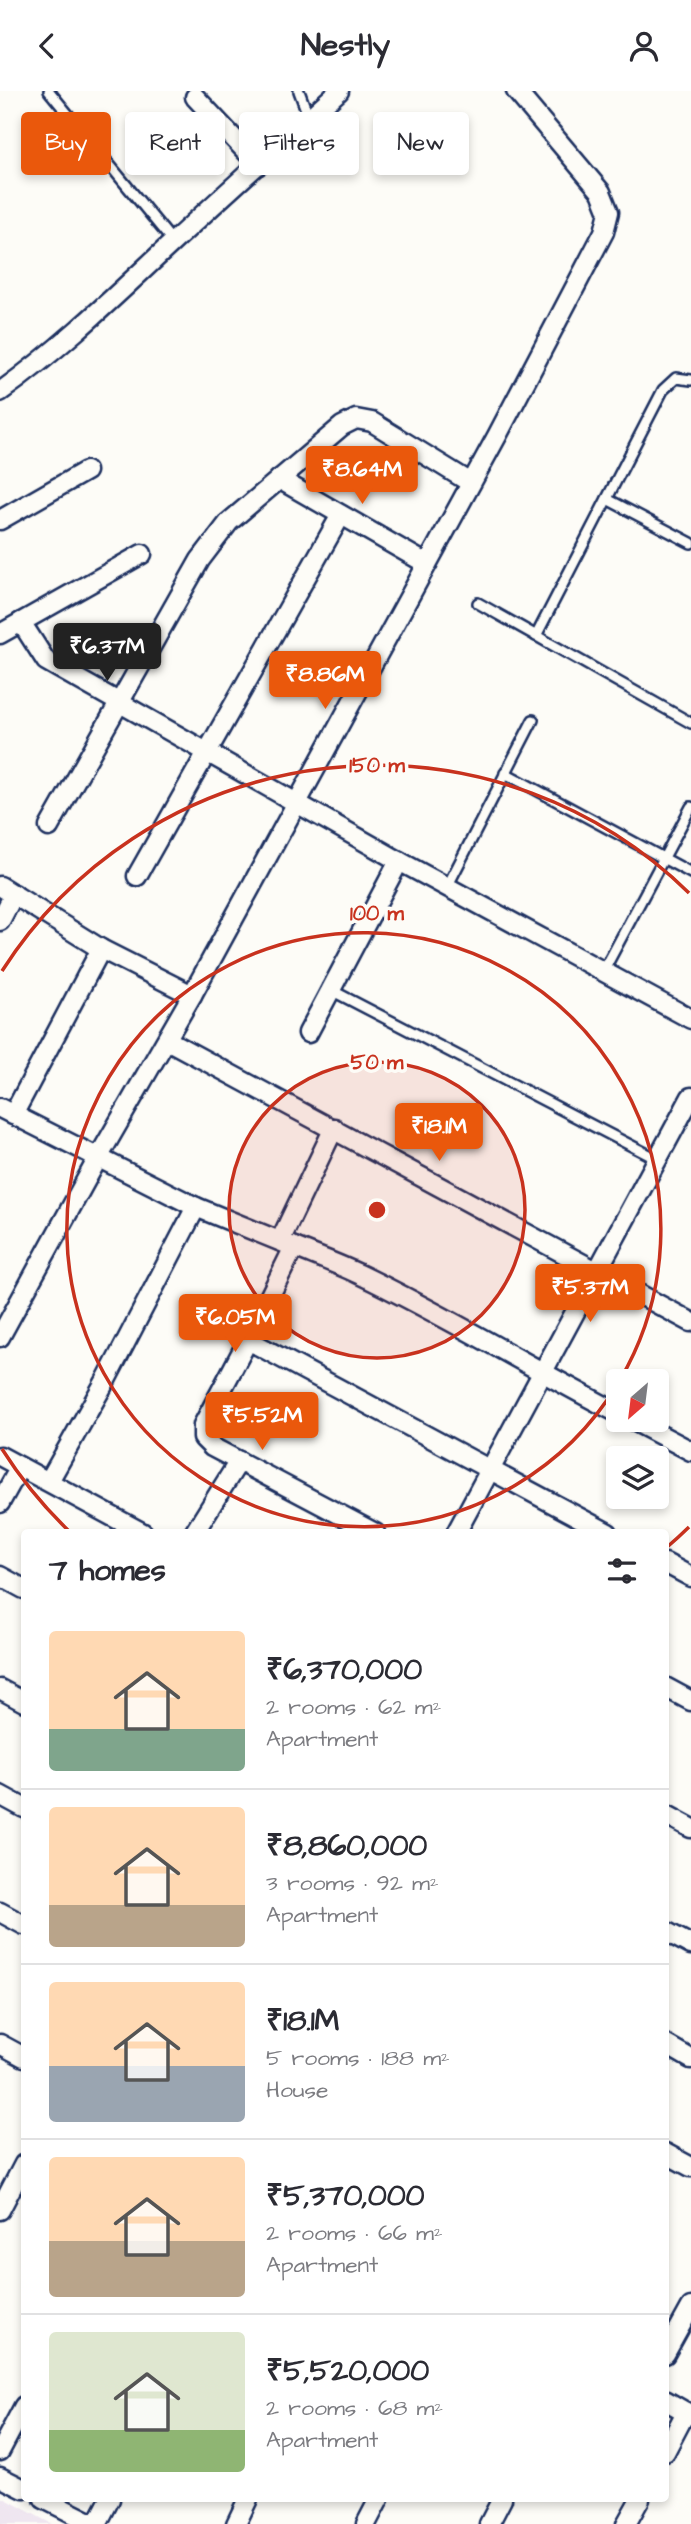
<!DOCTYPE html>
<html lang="en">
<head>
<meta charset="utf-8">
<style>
	:root { --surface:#fff; --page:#f7f7f7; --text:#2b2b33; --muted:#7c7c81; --line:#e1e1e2; --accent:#ea580c }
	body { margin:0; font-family:"Architects Daughter",sans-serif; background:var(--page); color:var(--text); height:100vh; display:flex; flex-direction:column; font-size:26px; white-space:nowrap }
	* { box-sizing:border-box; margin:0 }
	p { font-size:23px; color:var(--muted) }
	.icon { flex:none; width:38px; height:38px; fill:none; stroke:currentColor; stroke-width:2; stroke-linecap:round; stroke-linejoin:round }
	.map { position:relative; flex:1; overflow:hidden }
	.sheet { position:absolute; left:21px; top:1438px; width:648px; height:973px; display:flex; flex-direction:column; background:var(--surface); border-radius:7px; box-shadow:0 4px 10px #0003 }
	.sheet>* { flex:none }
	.banner { position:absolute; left:21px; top:21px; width:649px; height:63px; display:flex; gap:14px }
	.needle { width:46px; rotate:208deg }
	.tools { position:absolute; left:606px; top:1278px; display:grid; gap:14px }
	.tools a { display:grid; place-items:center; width:63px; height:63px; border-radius:7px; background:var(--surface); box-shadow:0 4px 10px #0003; font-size:35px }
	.price { position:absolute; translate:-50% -60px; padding:0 16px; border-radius:7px; background:var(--accent); color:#fff; font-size:23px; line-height:46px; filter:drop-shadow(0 2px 4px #0008) }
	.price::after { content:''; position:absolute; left:50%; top:42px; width:21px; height:16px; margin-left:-10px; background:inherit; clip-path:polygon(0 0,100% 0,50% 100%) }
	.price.on { background:#222; color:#fff }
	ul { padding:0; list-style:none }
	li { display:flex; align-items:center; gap:21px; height:175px; padding:0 28px }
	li+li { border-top:2px solid var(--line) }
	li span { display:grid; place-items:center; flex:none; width:196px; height:140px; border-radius:7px; color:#555 }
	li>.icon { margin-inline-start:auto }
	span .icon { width:84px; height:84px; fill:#fffc; stroke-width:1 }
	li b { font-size:30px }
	h2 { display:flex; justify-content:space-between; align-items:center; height:84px; padding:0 28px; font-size:30px }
	.pill { padding:0 24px; border-radius:7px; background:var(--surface); box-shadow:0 4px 10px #0003; font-size:24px; line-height:63px }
	.pill.on { background:var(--accent); color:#fff }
	header { display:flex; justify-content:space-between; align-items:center; height:91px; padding:0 28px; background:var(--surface); font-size:32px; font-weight:700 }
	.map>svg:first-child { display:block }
	.built { fill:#efe6f0 }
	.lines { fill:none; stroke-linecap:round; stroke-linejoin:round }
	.service-casing { stroke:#1b2f5e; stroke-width:14 }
	.minor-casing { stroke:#1b2f5e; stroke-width:23 }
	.service { stroke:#fdfcf7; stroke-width:9 }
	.minor { stroke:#fdfcf7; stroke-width:18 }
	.ring { fill:none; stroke:#c8321e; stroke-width:3.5 }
	.centre { fill:#c8321e; stroke:#fdfcf7; stroke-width:3.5 }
	.ring-label { font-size:21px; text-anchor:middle; font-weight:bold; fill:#c8321e; stroke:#fdfcf7; stroke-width:7; stroke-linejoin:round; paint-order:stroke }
</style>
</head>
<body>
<header><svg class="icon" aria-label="back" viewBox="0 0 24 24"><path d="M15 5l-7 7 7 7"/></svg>Nestly<svg class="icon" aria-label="person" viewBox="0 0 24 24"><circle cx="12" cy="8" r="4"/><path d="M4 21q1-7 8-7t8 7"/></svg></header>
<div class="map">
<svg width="691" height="2433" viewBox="0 0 691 2433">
	<rect width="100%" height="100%" fill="#fdfcf7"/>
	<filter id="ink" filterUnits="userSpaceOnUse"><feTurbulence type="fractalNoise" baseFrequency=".0143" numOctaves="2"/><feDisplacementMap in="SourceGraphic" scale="14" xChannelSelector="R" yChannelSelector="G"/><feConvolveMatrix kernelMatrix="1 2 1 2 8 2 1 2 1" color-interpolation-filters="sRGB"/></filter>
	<g filter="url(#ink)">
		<path class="built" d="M0 2405 52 2433H0Z"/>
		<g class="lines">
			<g class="service-casing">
				<g id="service">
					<path d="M49 0 173 151"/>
					<path d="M299 0 309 27"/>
					<path d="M607 408 691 452"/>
					<path d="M478 512 691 632"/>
					<path d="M536 545 663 299 676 287 691 289"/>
					<path d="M505 682 691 782"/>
					<path d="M447 796 533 629"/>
					<path d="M604 879 691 716"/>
					<path d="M331 899 659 1069"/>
				</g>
			</g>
			<g class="minor-casing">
				<g id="minor">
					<path d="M195 6 259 74"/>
					<path d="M0 301C63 256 117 203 173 151 228 100 284 50 339 0"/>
					<path d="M279 388 427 473"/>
					<path d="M0 429 86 380"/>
					<path d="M21 531 46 570 399 770 691 928"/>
					<path d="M0 543 142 463"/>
					<path d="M49 736 200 469 229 431 342 335 356 328 372 331 471 392"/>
					<path d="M137 785 341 424"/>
					<path d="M0 795 101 858 192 904"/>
					<path d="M0 830 14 803"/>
					<path d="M308 942 399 770"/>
					<path d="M167 949 691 1231"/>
					<path d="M0 1017 196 1116 294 1156 248 1249 608 1442"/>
					<path d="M13 1024 101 858"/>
					<path d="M280 1150 334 1037"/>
					<path d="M294 1156C316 1165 338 1173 359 1183 447 1225 531 1277 618 1322"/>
					<path d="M0 1246 98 1067 192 904 497 345 604 141 609 121 601 101 516 0"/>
					<path d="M248 1249 203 1334V1347L212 1356 375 1442"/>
					<path d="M630 1328 691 1360"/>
					<path d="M0 1365 143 1442"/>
					<path d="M49 1390 106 1289 196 1116"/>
					<path d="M0 1412 20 1376"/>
					<path d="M194 1442 239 1370"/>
					<path d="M456 1442 691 1006"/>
					<path d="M665 1472 691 1486"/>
					<path d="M0 1485 24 1498"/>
					<path d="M665 1596 691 1610"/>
					<path d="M0 1598 24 1611"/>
					<path d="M0 1704 24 1717"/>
					<path d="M665 1723 691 1737"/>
					<path d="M0 1821 24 1834"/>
					<path d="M665 1840 691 1854"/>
					<path d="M0 1953 24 1966"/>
					<path d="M665 1953 691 1968"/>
					<path d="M665 2062 691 2076"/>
					<path d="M0 2119 24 2073"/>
					<path d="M665 2263 691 2216"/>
					<path d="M665 2309 691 2324"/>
					<path d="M0 2360 24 2315"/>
					<path d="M665 2361 686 2321"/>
					<path d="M0 2386 24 2398"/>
					<path d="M44 2408 94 2433"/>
					<path d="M97 2433 110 2408"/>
					<path d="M236 2433 248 2408"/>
					<path d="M366 2433 379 2408"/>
					<path d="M489 2433 502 2408"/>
					<path d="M626 2433 640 2408"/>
				</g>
			</g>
			<use href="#service" class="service"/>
			<use href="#minor" class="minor"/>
		</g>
	</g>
	<circle cx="377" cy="1119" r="148" fill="#c8321e" fill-opacity=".12"/>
	<g class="ring">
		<circle cx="377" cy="1119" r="148"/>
		<path d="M617 1294A297 297 0 1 1 620 1289"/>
		<path d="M689 1436A445 445 0 0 1 666 1457M71 1442A445 445 0 0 1 2 1358M2 880A445 445 0 0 1 689 802"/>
	</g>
	<circle cx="377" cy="1119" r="10" class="centre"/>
	<g class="ring-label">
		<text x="377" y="681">150 m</text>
		<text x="377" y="829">100 m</text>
		<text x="377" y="978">50 m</text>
	</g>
</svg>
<div class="tools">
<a><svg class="needle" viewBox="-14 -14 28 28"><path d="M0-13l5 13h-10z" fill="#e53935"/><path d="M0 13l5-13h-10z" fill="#7c7c81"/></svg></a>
<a><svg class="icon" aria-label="layers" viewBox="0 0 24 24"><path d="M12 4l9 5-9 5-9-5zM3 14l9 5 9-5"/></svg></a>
</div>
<b class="price" style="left:362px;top:415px">₹8.64M</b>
<b class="price on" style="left:107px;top:592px">₹6.37M</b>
<b class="price" style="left:325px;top:620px">₹8.86M</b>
<b class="price" style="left:439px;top:1072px">₹18.1M</b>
<b class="price" style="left:590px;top:1233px">₹5.37M</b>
<b class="price" style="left:235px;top:1263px">₹6.05M</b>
<b class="price" style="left:262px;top:1361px">₹5.52M</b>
<div class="banner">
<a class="pill on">Buy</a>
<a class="pill">Rent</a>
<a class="pill">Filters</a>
<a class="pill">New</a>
</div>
<section class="sheet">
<h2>7 homes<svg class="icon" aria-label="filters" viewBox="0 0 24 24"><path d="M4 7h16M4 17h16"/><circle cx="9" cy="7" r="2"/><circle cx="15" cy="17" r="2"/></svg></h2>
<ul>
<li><span style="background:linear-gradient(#ffd9b3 70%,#7fa58c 0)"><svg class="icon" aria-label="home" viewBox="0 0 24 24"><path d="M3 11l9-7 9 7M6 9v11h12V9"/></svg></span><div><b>₹6,370,000</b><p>2 rooms · 62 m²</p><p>Apartment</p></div></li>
<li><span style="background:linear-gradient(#ffd9b3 70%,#b9a48a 0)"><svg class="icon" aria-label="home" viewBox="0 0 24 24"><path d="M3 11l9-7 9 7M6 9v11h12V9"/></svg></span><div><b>₹8,860,000</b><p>3 rooms · 92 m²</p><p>Apartment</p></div></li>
<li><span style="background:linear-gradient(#ffd9b3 60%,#9aa5b1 0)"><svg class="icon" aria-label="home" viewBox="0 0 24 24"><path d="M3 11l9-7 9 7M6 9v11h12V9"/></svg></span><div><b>₹18.1M</b><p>5 rooms · 188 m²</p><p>House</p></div></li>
<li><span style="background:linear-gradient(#ffd9b3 60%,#b9a48a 0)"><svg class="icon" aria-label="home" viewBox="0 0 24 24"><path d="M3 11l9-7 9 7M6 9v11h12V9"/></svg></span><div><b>₹5,370,000</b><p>2 rooms · 66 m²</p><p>Apartment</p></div></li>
<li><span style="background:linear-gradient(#dfe7d0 70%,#8fb573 0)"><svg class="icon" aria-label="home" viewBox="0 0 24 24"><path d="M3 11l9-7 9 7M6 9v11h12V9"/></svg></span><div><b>₹5,520,000</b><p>2 rooms · 68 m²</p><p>Apartment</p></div></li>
</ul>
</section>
</div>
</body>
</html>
